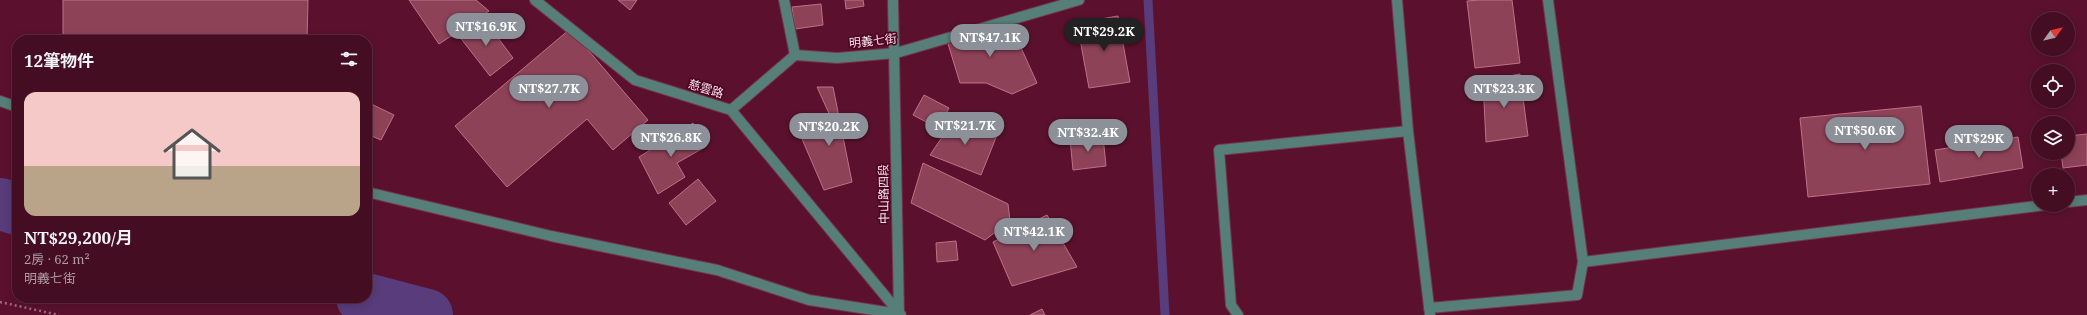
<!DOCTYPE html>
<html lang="zh-TW">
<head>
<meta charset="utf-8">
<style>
	:root { --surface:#440d22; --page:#4b162a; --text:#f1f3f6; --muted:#af9ca5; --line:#5c2d40; --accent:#8c9099 }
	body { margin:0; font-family:"Noto Serif","Noto Sans TC",serif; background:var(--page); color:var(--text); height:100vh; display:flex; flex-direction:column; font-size:15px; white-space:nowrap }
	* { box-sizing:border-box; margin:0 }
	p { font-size:13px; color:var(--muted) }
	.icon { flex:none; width:22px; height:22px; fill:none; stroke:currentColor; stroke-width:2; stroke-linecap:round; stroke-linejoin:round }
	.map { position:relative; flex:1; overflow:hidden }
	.sheet { position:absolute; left:12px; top:35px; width:360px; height:268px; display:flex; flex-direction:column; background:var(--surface); border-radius:16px; box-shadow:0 2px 10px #0003,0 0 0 1px var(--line) }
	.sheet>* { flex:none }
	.needle { width:26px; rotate:56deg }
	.fabs { position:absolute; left:2031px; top:12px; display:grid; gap:8px }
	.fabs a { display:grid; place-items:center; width:44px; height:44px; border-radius:50%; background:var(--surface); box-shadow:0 2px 10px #0003,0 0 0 1px var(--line); font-size:20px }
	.price { position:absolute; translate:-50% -34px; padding:0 9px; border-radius:14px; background:var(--accent); color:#fff; font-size:13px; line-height:26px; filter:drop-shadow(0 1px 2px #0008) }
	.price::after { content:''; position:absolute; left:50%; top:24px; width:12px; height:9px; margin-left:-6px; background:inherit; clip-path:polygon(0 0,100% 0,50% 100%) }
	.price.selected { background:#222; color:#fff }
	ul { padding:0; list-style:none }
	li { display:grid; align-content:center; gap:8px; height:212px; padding:0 12px }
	li span { display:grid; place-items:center; height:124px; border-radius:12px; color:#555 }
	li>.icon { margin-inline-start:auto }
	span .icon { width:72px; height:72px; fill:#fffc; stroke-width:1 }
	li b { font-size:17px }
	h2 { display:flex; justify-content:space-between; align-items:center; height:48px; padding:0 12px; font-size:17px }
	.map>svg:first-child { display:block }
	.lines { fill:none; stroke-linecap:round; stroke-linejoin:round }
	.stream { stroke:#593c7b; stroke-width:9 }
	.river { stroke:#593c7b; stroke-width:52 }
	.building { fill:#8e4258; stroke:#c26f86 }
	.minor-casing { stroke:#74334b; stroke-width:12 }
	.path { stroke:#9d6b7c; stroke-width:2.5; stroke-dasharray:2 3; stroke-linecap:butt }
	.minor { stroke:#557f78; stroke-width:10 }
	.labels { text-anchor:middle; stroke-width:3.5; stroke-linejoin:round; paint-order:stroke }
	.street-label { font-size:12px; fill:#f9e6ea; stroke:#4f0423 }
</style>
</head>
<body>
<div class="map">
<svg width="2087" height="315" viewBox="0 0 2087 315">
	<rect width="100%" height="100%" fill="#5b112d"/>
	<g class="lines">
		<path class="stream" d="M1148 0 1165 315"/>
		<g class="river">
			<path d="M0 204 17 209"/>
			<path d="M362 298 427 315"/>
		</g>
	</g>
	<g class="building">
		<path d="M63 0H308L307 40 63 35Z"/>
		<path d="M409 0H476L489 11 439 44Z"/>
		<path d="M618 0H637L630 10Z"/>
		<path d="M845 0H863L864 6 846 9Z"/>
		<path d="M1479 0H1512L1520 63 1475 68 1467 1Z"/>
		<path d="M821 4 823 25 795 29 792 7Z"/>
		<path d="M1118 16 1130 82 1089 88 1077 23Z"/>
		<path d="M483 18 513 58 490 76 459 36Z"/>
		<path d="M979 24 1013 30 1037 83 1012 94 986 83H960L945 34Z"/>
		<path d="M570 29 648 120 613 150 587 119 507 187 455 126Z"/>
		<path d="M1520 74 1528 136 1486 142 1483 81Z"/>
		<path d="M817 87H833L852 182 824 190 802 139 832 120Z"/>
		<path d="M924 95 949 108 938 128 913 115Z"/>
		<path d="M367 102 394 115 381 140 367 134Z"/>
		<path d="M1921 106 1930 184 1808 197 1800 118Z"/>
		<path d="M955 118 997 135 981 175 930 155Z"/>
		<path d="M693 123 705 147 677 163 685 177 658 194 639 157Z"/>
		<path d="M2087 134V165L2063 168 2061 153H2068V136Z"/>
		<path d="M1103 136 1106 166 1073 170 1070 139Z"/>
		<path d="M2018 137 2023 168 1940 182 1935 150Z"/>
		<path d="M923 163 1008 204 1010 221 985 240 911 203Z"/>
		<path d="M698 179 716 201 686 225 669 203Z"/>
		<path d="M1047 215 1077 267 1012 286 993 242Z"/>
		<path d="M956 241 958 260 937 262 936 243Z"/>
		<path d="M1042 309 1045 315H1030Z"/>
	</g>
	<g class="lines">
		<g class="minor-casing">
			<g id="minor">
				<path d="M535 0 635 80 731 110 901 315"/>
				<path d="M784 0 795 55"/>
				<path d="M893 0 899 315"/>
				<path d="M1397 0 1408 131 1430 315"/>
				<path d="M1548 0 1583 262 2045 205"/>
				<path d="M0 101 17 107"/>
				<path d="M731 110 795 55 837 58 896 53 1079 0"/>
				<path d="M367 192 551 236 717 270 809 300 899 314"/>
				<path d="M2068 202 2087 200"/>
				<path d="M1429 308 1577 295 1583 262"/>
				<path d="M1238 315 1231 305 1219 150 1408 131"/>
			</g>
		</g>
		<path class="path" d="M0 302 59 315"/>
		<use href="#minor" class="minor"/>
	</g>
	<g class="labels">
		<g class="street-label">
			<text transform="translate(873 41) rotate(-6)" y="4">明義七街</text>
			<text transform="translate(706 89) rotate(17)" y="4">慈雲路</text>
			<text transform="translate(884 194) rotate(-91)" y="4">中山路四段</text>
		</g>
	</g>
</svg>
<div class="fabs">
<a><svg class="needle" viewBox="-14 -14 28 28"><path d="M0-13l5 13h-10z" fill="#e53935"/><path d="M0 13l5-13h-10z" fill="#af9ca5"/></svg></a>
<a><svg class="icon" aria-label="locate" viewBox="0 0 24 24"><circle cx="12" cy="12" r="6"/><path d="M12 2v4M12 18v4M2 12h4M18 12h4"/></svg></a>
<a><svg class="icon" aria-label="layers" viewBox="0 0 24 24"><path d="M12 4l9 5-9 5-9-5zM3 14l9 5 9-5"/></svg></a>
<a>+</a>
</div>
<b class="price" style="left:486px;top:47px">NT$16.9K</b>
<b class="price selected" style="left:1104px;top:52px">NT$29.2K</b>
<b class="price" style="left:990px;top:58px">NT$47.1K</b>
<b class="price" style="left:549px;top:109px">NT$27.7K</b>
<b class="price" style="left:1504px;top:109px">NT$23.3K</b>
<b class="price" style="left:965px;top:146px">NT$21.7K</b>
<b class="price" style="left:829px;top:147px">NT$20.2K</b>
<b class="price" style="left:1865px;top:151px">NT$50.6K</b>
<b class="price" style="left:1088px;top:153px">NT$32.4K</b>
<b class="price" style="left:671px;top:158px">NT$26.8K</b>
<b class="price" style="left:1979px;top:159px">NT$29K</b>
<b class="price" style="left:1034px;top:252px">NT$42.1K</b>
<section class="sheet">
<h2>12筆物件<svg class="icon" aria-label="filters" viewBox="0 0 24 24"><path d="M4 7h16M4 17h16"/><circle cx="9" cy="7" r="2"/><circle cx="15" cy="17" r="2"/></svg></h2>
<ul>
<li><span style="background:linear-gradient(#f6c9c9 60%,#b9a48a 0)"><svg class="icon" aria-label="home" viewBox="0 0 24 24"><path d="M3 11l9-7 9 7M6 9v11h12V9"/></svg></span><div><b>NT$29,200/月</b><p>2房 · 62 m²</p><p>明義七街</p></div></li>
</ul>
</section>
</div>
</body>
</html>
